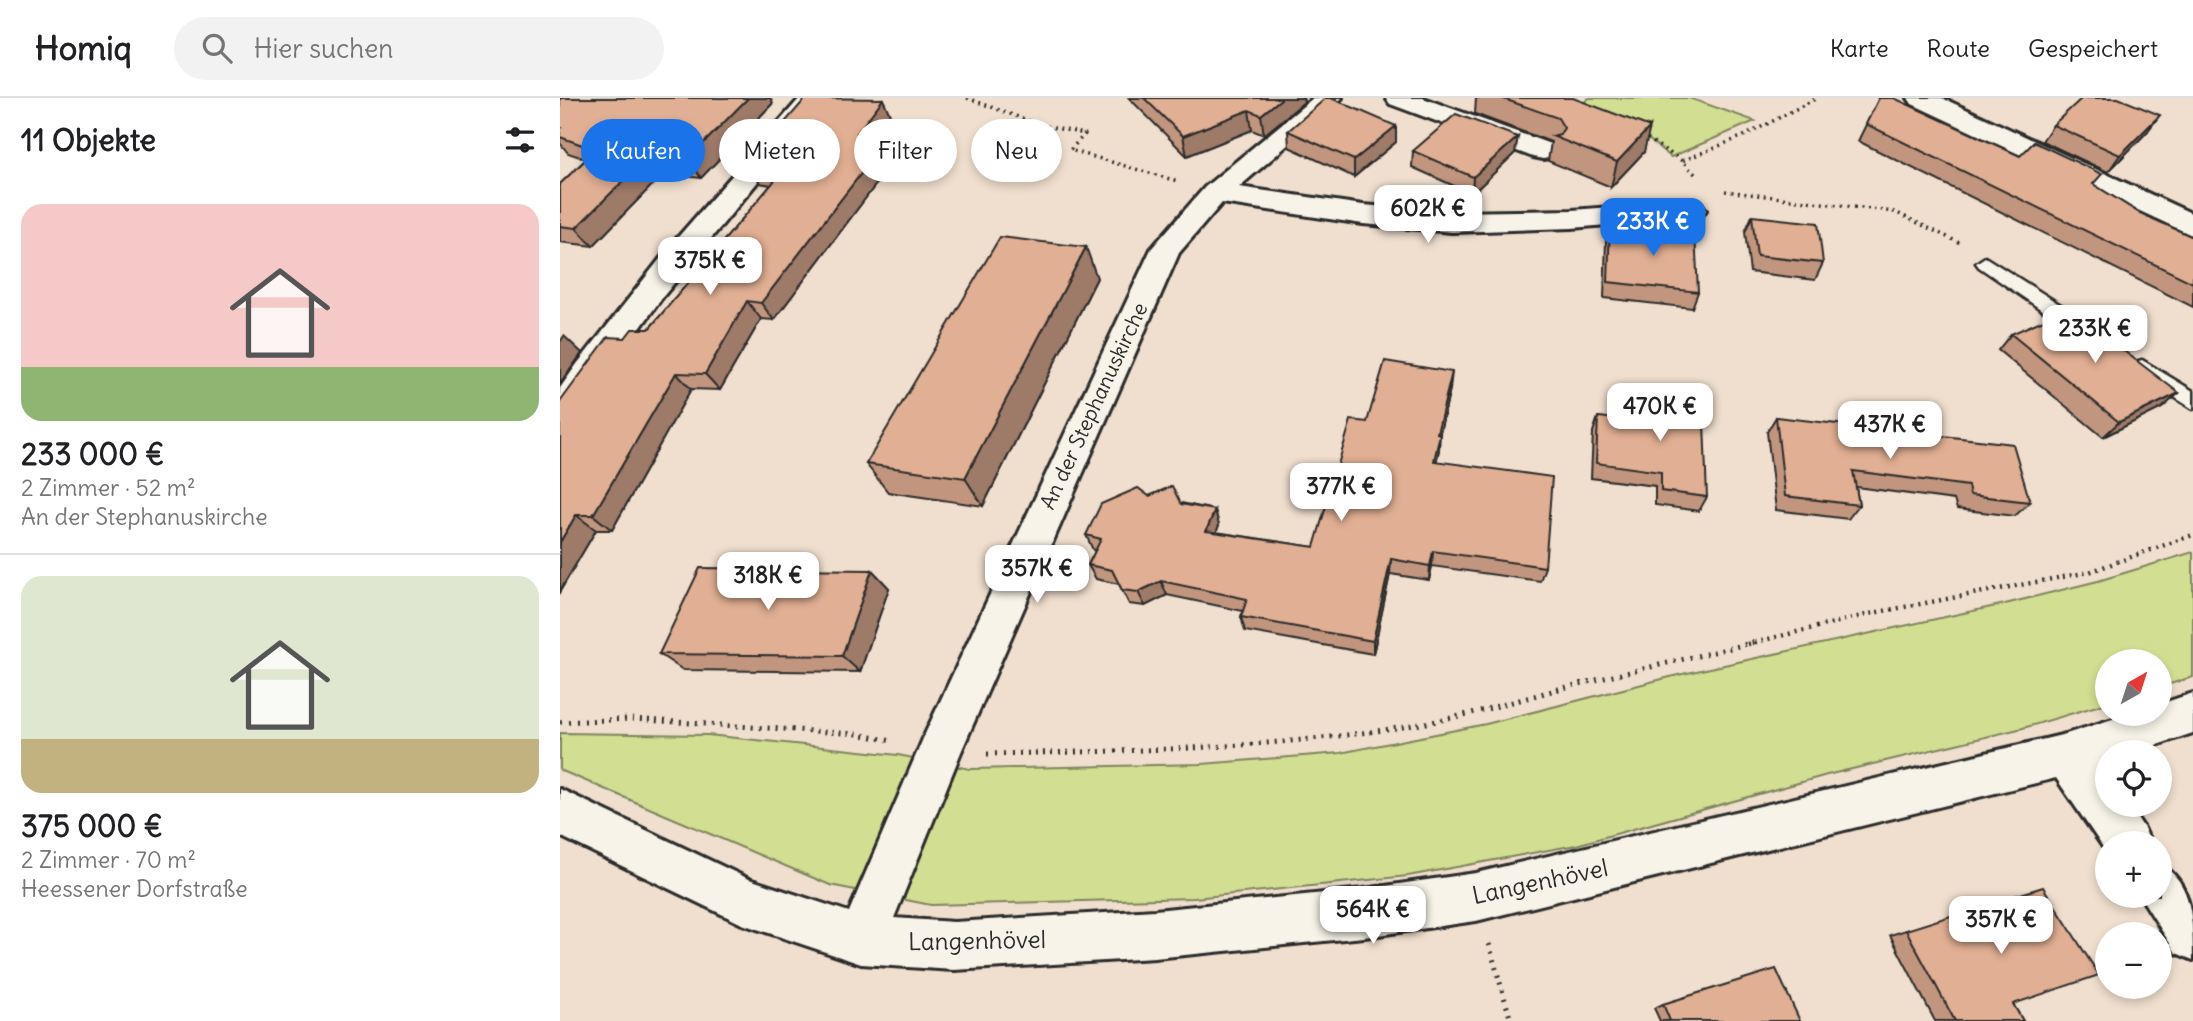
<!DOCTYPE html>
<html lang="de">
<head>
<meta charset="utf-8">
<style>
	:root { --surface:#fff; --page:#f2f2f2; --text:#202124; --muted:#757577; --line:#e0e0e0; --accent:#1a73e8 }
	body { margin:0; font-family:Delius,sans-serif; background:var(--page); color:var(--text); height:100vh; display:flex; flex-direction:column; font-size:26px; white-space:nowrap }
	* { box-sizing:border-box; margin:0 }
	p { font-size:23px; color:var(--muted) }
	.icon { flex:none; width:38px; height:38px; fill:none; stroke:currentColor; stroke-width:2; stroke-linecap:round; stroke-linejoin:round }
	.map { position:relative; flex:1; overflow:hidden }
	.sheet { display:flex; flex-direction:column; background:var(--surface); width:560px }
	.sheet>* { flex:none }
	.guide { position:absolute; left:21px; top:21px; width:665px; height:63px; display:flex; gap:14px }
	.needle { width:46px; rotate:39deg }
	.buttons { position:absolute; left:1535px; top:551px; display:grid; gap:14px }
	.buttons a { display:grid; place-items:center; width:77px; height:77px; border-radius:50%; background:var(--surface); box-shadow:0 4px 10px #0003; font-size:35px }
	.price { position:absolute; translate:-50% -60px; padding:0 16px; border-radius:14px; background:#fff; color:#222; font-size:23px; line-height:46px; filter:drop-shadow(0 2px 4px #0008) }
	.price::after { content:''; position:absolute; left:50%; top:42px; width:21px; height:16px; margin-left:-10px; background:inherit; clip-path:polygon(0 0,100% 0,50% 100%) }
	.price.selected { background:var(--accent); color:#fff }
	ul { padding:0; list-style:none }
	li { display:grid; align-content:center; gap:14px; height:371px; padding:0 21px }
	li+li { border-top:2px solid var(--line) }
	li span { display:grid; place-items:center; height:217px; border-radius:21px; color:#555 }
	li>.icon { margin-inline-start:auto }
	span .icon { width:126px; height:126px; fill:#fffc; stroke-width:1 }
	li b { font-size:30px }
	h2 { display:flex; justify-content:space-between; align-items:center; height:84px; padding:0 21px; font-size:30px }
	.pill { padding:0 24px; border-radius:32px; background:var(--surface); box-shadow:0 4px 10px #0003; font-size:24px; line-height:63px }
	.pill.selected { background:var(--accent); color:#fff }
	header { display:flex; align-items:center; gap:42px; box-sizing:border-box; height:98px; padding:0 35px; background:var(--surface); border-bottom:2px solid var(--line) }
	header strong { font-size:33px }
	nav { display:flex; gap:38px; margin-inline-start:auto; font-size:24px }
	.search { width:490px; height:63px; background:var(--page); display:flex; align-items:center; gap:18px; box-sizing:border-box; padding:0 24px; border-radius:38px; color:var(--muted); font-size:26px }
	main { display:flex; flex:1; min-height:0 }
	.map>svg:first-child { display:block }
	.green { fill:#d2de91; stroke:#7e845e; stroke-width:2 }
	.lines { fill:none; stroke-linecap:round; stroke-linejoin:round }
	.service-casing { stroke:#2b2b2b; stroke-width:5 }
	.minor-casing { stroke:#2b2b2b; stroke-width:6 }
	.path-far2 { stroke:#2b2b2b; stroke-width:3.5; stroke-dasharray:2 4.5; stroke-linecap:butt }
	.path-far1 { stroke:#2b2b2b; stroke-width:4.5; stroke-dasharray:2 5; stroke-linecap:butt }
	.path { stroke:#2b2b2b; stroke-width:5; stroke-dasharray:2 6; stroke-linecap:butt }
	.service { fill:#f7f3e8; fill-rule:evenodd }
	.minor { fill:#f7f3e8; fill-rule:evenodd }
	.wall { fill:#c2967e; stroke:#2b2b2b; stroke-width:2 }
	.shaded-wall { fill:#9e7a67; stroke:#2b2b2b; stroke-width:2 }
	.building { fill:#e1af93; stroke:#2b2b2b; stroke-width:2 }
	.labels { text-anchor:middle; stroke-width:5; stroke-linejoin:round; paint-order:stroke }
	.street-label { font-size:21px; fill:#2b2b2b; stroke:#f7f3e8 }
	.near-street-label { font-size:24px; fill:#2b2b2b; stroke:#f7f3e8 }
</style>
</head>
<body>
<header>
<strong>Homiq</strong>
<div class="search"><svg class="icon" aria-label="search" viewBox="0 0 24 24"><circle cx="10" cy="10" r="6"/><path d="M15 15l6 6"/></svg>Hier suchen</div>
<nav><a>Karte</a><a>Route</a><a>Gespeichert</a></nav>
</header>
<main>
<section class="sheet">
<h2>11 Objekte<svg class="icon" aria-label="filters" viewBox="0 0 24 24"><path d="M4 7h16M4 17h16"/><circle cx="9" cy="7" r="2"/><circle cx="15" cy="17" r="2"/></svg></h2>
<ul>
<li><span style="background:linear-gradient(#f6c9c9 75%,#8fb573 0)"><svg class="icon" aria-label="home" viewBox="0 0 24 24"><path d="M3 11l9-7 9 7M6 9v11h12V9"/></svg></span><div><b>233 000 €</b><p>2 Zimmer · 52 m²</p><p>An der Stephanuskirche</p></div></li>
<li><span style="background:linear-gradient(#dfe7d0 75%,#c2b280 0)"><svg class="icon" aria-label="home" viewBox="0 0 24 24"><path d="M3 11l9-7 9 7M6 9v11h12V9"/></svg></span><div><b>375 000 €</b><p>2 Zimmer · 70 m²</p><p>Heessener Dorfstraße</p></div></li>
</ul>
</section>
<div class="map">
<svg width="1633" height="923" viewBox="0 0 1633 923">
	<rect width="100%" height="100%" fill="#f0dfce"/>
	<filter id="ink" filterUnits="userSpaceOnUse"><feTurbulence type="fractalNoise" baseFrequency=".0143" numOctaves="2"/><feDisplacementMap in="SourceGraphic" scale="14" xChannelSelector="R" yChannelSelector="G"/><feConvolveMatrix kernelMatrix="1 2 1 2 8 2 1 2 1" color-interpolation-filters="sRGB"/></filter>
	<g filter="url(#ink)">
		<g class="green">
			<path d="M1029 0H1129L1195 23 1111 59 1088 41 1025 18 1021 7Z"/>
			<path d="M1633 454V579L1600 589V564H1547V605L1463 630 1267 677 1016 747 848 778 634 800 371 807 270 787 0 672V635L148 637 338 657 410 671 642 666 780 655 926 626 1118 577 1445 506 1538 483Z"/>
		</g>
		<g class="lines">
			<g class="service-casing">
				<g id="service">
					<path d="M1425 159 1531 226 1534 231 1531 236H1517L1419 169 1416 165Z"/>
					<path d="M1582 262 1633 293V311L1575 274 1572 269 1575 264Z"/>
				</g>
			</g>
			<g class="minor-casing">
				<g id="minor">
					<path d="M240 0H267L101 201 12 326 0 330V290L17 266 111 147Z"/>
					<path d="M753 0H782L679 89 803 107 892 114 1012 112 1131 103 1141 105 1146 112 1141 119 1012 130 892 134 803 126 662 105 619 155 401 654 334 820 394 824 595 812 804 791 916 775 1506 636 1568 616H1600V606L1633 595V635L1576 654H1547V664L1539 667 1547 678V707H1568L1584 730 1591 746H1547V755L1496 680 916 823 804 839 595 860 394 872 301 866 182 826 0 738V691L189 781 289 814 365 636 591 151 645 89Z"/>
					<path d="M826 0H863L993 47 997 53 993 59 983 61 973 59 830 6Z"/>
					<path d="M1348 0H1382L1633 116V138L1352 6Z"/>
					<path d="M1600 766C1633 784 1633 823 1633 862L1616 855 1580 798H1600Z"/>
				</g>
			</g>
			<g class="path-far2">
				<path d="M407 0 480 27 525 36 510 52 617 83"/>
				<path d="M1082 37 1122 63"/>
				<path d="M1135 76 1122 63 1186 37 1257 0"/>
				<path d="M1165 93 1335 114 1400 145"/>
				<path d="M1555 223 1578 235"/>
			</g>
			<path class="path-far1" d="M1188 546 1318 514 1529 474 1633 437"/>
			<g class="path">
				<path d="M0 624 71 621 297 636 332 643"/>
				<path d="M427 656C570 653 714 651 855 627 904 619 951 604 999 591 1064 575 1130 560 1195 544"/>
				<path d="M929 846 951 923"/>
			</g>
			<use href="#service" class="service"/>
			<use href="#minor" class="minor"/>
		</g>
		<g class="wall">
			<path d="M0 0H210L213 5 141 80 103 76 33 148 0 144V86L26 61 8 55 0 45Z"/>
			<path d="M569 0H743L744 4 704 37 692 32 627 58Z"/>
			<path d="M916 0H1013L1084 54 1051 89 988 63 991 44 915 16Z"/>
			<path d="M1319 0 1460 58 1534 87 1578 114 1633 139V209L1298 43Z"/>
			<path d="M331 19 313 43 323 47 332 65 214 222 201 221 160 292 131 291 52 432H36L0 493V304L65 240 89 231 211 87 200 85 188 67Z"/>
			<path d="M1493 27 1587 34 1548 74 1482 43Z"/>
			<path d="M836 28V44L794 79 729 49 728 33Z"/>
			<path d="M853 53 955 55 912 96 852 69Z"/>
			<path d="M1192 118 1263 165 1255 182 1190 174 1185 134Z"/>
			<path d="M1050 127 1138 194 1132 210 1044 200 1046 143Z"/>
			<path d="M537 180 423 408 328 394 306 366Z"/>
			<path d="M1451 236 1619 295 1602 310 1543 339 1438 252Z"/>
			<path d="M890 291 879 336V352L876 363 985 469 980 483 872 468 869 482 830 476 813 556 685 533 681 519 683 513 607 497 585 508 569 506 559 486 536 481 528 467 535 453 533 452 526 437 589 398 655 412 659 427 656 434 754 449 807 324Z"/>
			<path d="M1100 295 1147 399 1139 413 1095 407V388L1031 380 1033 334 1038 319 1063 322 1067 310 1094 313Z"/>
			<path d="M1216 319 1470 404 1455 418 1397 411 1394 402 1296 389 1299 407 1288 421 1216 412 1207 334Z"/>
			<path d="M312 472 329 490 300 574 123 572 99 556Z"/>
			<path d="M1346 832 1453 906 1463 923H1375L1330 837Z"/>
			<path d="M1103 906 1240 923H1100L1094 910Z"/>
		</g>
		<g class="shaded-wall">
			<path d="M188 0H210L213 5 141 80 128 61Z"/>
			<path d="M722 0H743L744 4 704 37 701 17Z"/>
			<path d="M323 1 331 19 306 52 297 35Z"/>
			<path d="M689 12 692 32 627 58 623 38Z"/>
			<path d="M1600 17 1587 34 1548 74 1560 57Z"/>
			<path d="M836 28V44L794 79V62Z"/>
			<path d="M1090 29 1084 54 1051 89 1057 64Z"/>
			<path d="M958 39 955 55 912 96 913 79Z"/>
			<path d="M323 47 332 65 214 222 201 205Z"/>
			<path d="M89 57 103 76 33 148 16 130Z"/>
			<path d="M526 149 537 180 423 408 405 380Z"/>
			<path d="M187 203 201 221 160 292 145 276Z"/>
			<path d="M4 238 22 255 0 286V244Z"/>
			<path d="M892 274 890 291 876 352 877 335Z"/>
			<path d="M116 275 131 291 52 432 33 417Z"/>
			<path d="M1619 295 1602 310 1543 339 1559 324Z"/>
			<path d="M880 336 879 352 873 379 874 363Z"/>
			<path d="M655 412 659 427 651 448 646 433Z"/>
			<path d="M16 417 36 432 0 493V444Z"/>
			<path d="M873 453 872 468 869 482 870 468Z"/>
			<path d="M831 461 830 476 813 556V543Z"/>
			<path d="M312 472 329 490 300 574 282 558Z"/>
			<path d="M601 483 607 497 585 508 578 494Z"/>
		</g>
		<g class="building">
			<path d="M0 0H188L128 61 89 57 16 130 0 128V86L36 52 0 39V31L1 30H0Z"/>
			<path d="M246 0 323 1 297 35 323 47 201 205 187 203 145 276 116 275 33 417H16L0 444V304L48 239 65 240 72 231H89L222 74 188 67Z"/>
			<path d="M584 0H722L701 17 689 12 623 38Z"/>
			<path d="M766 0H771L836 28 794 62 728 33Z"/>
			<path d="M941 0H1013L1090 29 1057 64 992 38 1000 36 1004 30 998 20Z"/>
			<path d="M1319 0H1334L1460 58 1474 44 1542 76 1533 86 1578 114 1633 139V185L1306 26Z"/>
			<path d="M1522 0H1558L1600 17 1560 57 1493 27Z"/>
			<path d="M896 16 958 39 913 79 853 53Z"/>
			<path d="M1192 118 1258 125 1263 165 1197 158Z"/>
			<path d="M1050 127 1135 135 1138 194 1048 184Z"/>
			<path d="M440 139 526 149 405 380 306 366Z"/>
			<path d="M1509 211 1619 295 1559 324 1451 236Z"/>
			<path d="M825 263 892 274 877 335 880 336 874 363 992 379 985 469 873 453 870 468 831 461 813 543 681 519 687 501 601 483 578 494 562 492 552 472 528 467 541 441 526 437 541 406 578 390 589 398 612 388 621 406 655 412 646 433 754 449 791 322 807 324Z"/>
			<path d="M1100 295 1143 300 1147 399 1101 393V374L1036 365 1038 319 1067 322V310L1100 314Z"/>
			<path d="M1216 319 1453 346 1470 404 1410 397 1408 388 1293 373 1299 407 1225 398Z"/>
			<path d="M140 470 312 472 282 558 99 556Z"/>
			<path d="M1483 789 1539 877 1453 906 1463 923H1395L1346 832Z"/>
			<path d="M1216 871 1240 923H1110L1103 906Z"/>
		</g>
	</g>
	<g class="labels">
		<g class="street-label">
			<text transform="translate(534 308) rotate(-65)" y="7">An der Stephanuskirche</text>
		</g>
		<g class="near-street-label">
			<text transform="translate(980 784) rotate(-12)" y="8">Langenhövel</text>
			<text transform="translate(417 843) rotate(-1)" y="8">Langenhövel</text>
		</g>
	</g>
</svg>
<div class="buttons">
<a><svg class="needle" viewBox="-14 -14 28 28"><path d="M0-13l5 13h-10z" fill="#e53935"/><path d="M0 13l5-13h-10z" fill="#757577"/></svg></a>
<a><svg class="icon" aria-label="locate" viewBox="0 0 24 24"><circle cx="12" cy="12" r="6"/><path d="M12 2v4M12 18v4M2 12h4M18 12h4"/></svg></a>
<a>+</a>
<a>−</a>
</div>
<b class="price" style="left:868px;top:147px">602K €</b>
<b class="price selected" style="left:1093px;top:160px">233K €</b>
<b class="price" style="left:150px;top:199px">375K €</b>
<b class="price" style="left:1535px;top:267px">233K €</b>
<b class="price" style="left:1100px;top:345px">470K €</b>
<b class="price" style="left:1330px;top:363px">437K €</b>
<b class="price" style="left:781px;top:425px">377K €</b>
<b class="price" style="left:477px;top:507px">357K €</b>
<b class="price" style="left:208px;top:514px">318K €</b>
<b class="price" style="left:813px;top:848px">564K €</b>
<b class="price" style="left:1441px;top:858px">357K €</b>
<div class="guide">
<a class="pill selected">Kaufen</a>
<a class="pill">Mieten</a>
<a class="pill">Filter</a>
<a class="pill">Neu</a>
</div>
</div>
</main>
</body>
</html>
